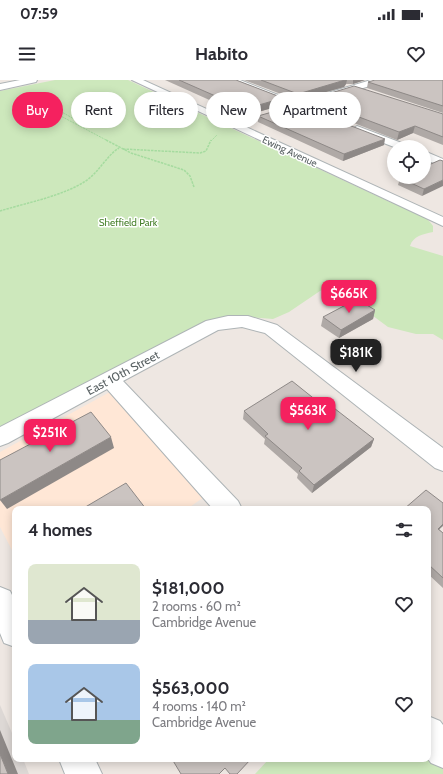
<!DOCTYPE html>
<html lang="en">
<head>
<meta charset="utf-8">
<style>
	:root { --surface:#fff; --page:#f2f2f3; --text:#2b2b33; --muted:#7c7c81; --accent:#f5215f }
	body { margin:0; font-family:Cabin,sans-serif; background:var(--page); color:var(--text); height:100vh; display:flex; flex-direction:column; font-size:15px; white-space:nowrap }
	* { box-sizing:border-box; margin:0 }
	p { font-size:13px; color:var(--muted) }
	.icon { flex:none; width:22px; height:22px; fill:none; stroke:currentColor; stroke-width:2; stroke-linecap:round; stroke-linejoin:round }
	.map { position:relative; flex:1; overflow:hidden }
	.drawer { position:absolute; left:12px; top:426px; width:419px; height:256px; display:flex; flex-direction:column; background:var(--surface); border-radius:8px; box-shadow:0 2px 10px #0003 }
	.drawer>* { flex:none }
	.guide { position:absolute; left:12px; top:12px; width:419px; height:36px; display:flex; gap:8px }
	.controls { position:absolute; left:387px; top:60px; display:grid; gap:8px }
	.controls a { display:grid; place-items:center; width:44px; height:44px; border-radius:50%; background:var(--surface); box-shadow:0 2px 10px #0003; font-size:20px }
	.price { position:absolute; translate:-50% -34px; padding:0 9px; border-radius:8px; background:var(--accent); color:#fff; font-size:13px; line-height:26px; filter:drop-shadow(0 1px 2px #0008) }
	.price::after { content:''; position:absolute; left:50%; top:24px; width:12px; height:9px; margin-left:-6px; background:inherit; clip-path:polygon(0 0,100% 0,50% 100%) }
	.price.active { background:#222; color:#fff }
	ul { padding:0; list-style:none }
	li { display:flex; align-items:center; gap:12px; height:100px; padding:0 16px }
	li span { display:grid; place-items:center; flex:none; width:112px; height:80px; border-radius:8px; color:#555 }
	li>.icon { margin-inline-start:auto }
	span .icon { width:48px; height:48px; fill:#fffc; stroke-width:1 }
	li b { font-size:17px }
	h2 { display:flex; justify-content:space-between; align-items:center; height:48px; padding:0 16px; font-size:17px }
	.chip { padding:0 14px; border-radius:18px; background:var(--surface); box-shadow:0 2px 10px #0003; font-size:14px; line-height:36px }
	.chip.active { background:var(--accent); color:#fff }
	.status { display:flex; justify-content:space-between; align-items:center; height:28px; padding:0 20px; background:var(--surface); direction:ltr }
	.status svg { height:11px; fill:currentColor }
	header { display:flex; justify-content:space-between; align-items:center; height:52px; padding:0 16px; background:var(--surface); font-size:18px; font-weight:700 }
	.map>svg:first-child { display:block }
	.commercial { fill:#ffe7d6 }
	.industrial { fill:#ddd8d5 }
	.green { fill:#cde8bc }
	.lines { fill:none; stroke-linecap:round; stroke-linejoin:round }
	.minor-casing { stroke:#aeb4b6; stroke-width:2 }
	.path-far1 { stroke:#a5db9f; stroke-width:1; stroke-dasharray:2 1; stroke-linecap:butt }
	.path { stroke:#a5db9f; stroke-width:1.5; stroke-dasharray:2.5 1; stroke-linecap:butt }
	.minor { fill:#fff; fill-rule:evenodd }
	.wall { fill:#afa9a6 }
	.shaded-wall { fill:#8e8987 }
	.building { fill:#cbc4c1; stroke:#8e8987 }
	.labels { text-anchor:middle; stroke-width:3; stroke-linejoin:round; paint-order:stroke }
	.far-street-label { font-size:10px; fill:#5a6264; stroke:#fff }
	.far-park-label { font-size:10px; fill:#48812d; stroke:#fff }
	.street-label { font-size:12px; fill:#5a6264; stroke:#fff }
</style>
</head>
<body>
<div class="status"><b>07:59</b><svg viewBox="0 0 49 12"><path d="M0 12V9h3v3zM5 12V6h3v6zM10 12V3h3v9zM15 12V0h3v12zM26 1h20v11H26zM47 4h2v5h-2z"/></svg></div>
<header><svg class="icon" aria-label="menu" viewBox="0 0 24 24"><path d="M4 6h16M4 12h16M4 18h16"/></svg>Habito<svg class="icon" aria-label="heart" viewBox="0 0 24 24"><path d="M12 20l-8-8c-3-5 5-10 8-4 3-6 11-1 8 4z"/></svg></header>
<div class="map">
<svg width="443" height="694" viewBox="0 0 443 694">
	<rect width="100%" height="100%" fill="#eee7e2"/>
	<path class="commercial" d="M110 312 204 417 187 429H15V476L0 447V372Z"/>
	<path class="industrial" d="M0 625 15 660V679H23L29 694H0Z"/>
	<g class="green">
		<path d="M55 0H128L392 123C407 123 425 134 433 146V152C423 154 413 156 410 166L443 176V260L433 254H416L388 247 357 224 336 211 328 208 320 211 289 232 273 239 237 236 0 350V11Z"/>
		<path d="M269 679H428L443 685V694H255Z"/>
	</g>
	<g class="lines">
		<g class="minor-casing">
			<g id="minor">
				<path d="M20 0H37L36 2 0 10V4Z"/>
				<path d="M132 0H143L443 137V146Z"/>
				<path d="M228 0H240L327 34 328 36 327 38H319L229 2Z"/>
				<path d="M371 0H384L383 2 330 18 327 19 322 16 324 14Z"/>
				<path d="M357 46 407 65 409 67H394L353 51 352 49Z"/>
				<path d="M424 71 443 79V87L424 79Z"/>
				<path d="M228 236H248L277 245 443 368V391L435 388 265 253 242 247 218 250 123 301 238 421 242 429H213L107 309 8 363 0 366V347L206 241Z"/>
				<path d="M0 507 10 511 15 521V567L4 563 0 553Z"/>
				<path d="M428 636 440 641 443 645V688L431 683 428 679Z"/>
				<path d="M59 679H95L102 694H65Z"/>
			</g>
		</g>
		<g class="path-far1">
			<path d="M26 18 30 20"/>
			<path d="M30 20H44L38 24Z"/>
			<path d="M44 20 53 18"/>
			<path d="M42 21 76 40 100 34"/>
			<path d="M38 24 108 61"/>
			<path d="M211 61 217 55"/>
		</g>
		<g class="path">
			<path d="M106 60 131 73 184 90 190 96 194 107"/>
			<path d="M123 69 200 73 206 71 211 60"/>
			<path d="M0 131C26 123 62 116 84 102 98 94 106 76 119 68"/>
		</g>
		<use href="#minor" class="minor"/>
	</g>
	<g class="wall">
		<path d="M165 0H236L283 18 282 25 245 36Z"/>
		<path d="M244 0H365L353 4H346L344 7 297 20Z"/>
		<path d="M443 0V33L367 8 368 2Z"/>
		<path d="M311 19 443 34V65L413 53 397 60 311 26Z"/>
		<path d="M258 36 384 65 343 81 258 42Z"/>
		<path d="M440 80 422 116 398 105 400 98Z"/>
		<path d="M375 230 373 239 339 258 321 246 323 237Z"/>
		<path d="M317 321 374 359 371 367 312 413 297 398 298 394 264 364 265 359 243 339 244 331Z"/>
		<path d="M428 429 439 449 443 453V508L428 494Z"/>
	</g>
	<g class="shaded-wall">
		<path d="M345 0H347L346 4 344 7 297 20 298 14Z"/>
		<path d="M353 0H365L353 4Z"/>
		<path d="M283 18 282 25 245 36V29Z"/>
		<path d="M415 46 413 53 397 60 399 52Z"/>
		<path d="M385 59 384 65 343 81 344 74Z"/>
		<path d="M443 100V106L422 116 424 109Z"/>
		<path d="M375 230 373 239 339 258 341 250Z"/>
		<path d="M111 357 114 368 7 429 0 420Z"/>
		<path d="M374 359 371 367 312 413 314 405Z"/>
		<path d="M443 444V446L433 455 438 449Z"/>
		<path d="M0 650 18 694H8L0 674Z"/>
	</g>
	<g class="building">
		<path d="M179 0H236L283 18 245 29Z"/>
		<path d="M261 0H345L298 14Z"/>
		<path d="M375 0H443V26L368 2Z"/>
		<path d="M354 6 443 34V57L415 46 399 52 311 19Z"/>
		<path d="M297 25 385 59 344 74 258 36Z"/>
		<path d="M440 80 443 81V100L424 109 400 98 403 97H424V87Z"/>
		<path d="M357 219 375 230 341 250 323 237Z"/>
		<path d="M292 301 317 321 321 318 374 359 314 405 299 391 302 388 265 356 268 354 244 331Z"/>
		<path d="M91 332 111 357 0 420V380Z"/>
		<path d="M126 403 146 429H82Z"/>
		<path d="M426 410 443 423V444L438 449 443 453V498L428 484V429H404Z"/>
		<path d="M0 674 8 694H0Z"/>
		<path d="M172 679H251L237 694H230L225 688 219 694H181Z"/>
	</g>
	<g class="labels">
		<g class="far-street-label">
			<text transform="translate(290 71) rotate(25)" y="4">Ewing Avenue</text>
		</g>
		<g class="far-park-label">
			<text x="128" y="146">Sheffield Park</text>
		</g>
		<g class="street-label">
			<text transform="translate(123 293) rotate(-28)" y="4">East 10th Street</text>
		</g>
	</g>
</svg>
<div class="controls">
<a><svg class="icon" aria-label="locate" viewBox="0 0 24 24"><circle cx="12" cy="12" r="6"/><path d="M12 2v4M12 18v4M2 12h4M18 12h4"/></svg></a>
</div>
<b class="price" style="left:349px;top:234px">$665K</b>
<b class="price active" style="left:356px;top:293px">$181K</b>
<b class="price" style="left:308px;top:351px">$563K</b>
<b class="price" style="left:50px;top:373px">$251K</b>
<div class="guide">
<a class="chip active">Buy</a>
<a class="chip">Rent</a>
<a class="chip">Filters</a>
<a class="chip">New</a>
<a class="chip">Apartment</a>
</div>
<section class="drawer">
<h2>4 homes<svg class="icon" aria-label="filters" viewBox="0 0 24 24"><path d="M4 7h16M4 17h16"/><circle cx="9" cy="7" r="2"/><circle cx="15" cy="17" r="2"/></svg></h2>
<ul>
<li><span style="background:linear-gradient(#dfe7d0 70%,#9aa5b1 0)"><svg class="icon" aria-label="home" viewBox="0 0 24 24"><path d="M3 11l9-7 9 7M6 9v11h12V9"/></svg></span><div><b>$181,000</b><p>2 rooms · 60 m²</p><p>Cambridge Avenue</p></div><svg class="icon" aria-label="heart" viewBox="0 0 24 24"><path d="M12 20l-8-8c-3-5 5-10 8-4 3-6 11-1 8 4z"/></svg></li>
<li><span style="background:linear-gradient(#a9c7e8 70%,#7fa58c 0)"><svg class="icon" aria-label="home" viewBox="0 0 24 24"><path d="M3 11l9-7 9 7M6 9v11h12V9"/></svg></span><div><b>$563,000</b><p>4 rooms · 140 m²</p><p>Cambridge Avenue</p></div><svg class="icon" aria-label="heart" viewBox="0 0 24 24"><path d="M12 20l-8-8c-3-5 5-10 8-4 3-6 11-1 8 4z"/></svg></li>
</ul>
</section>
</div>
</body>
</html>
